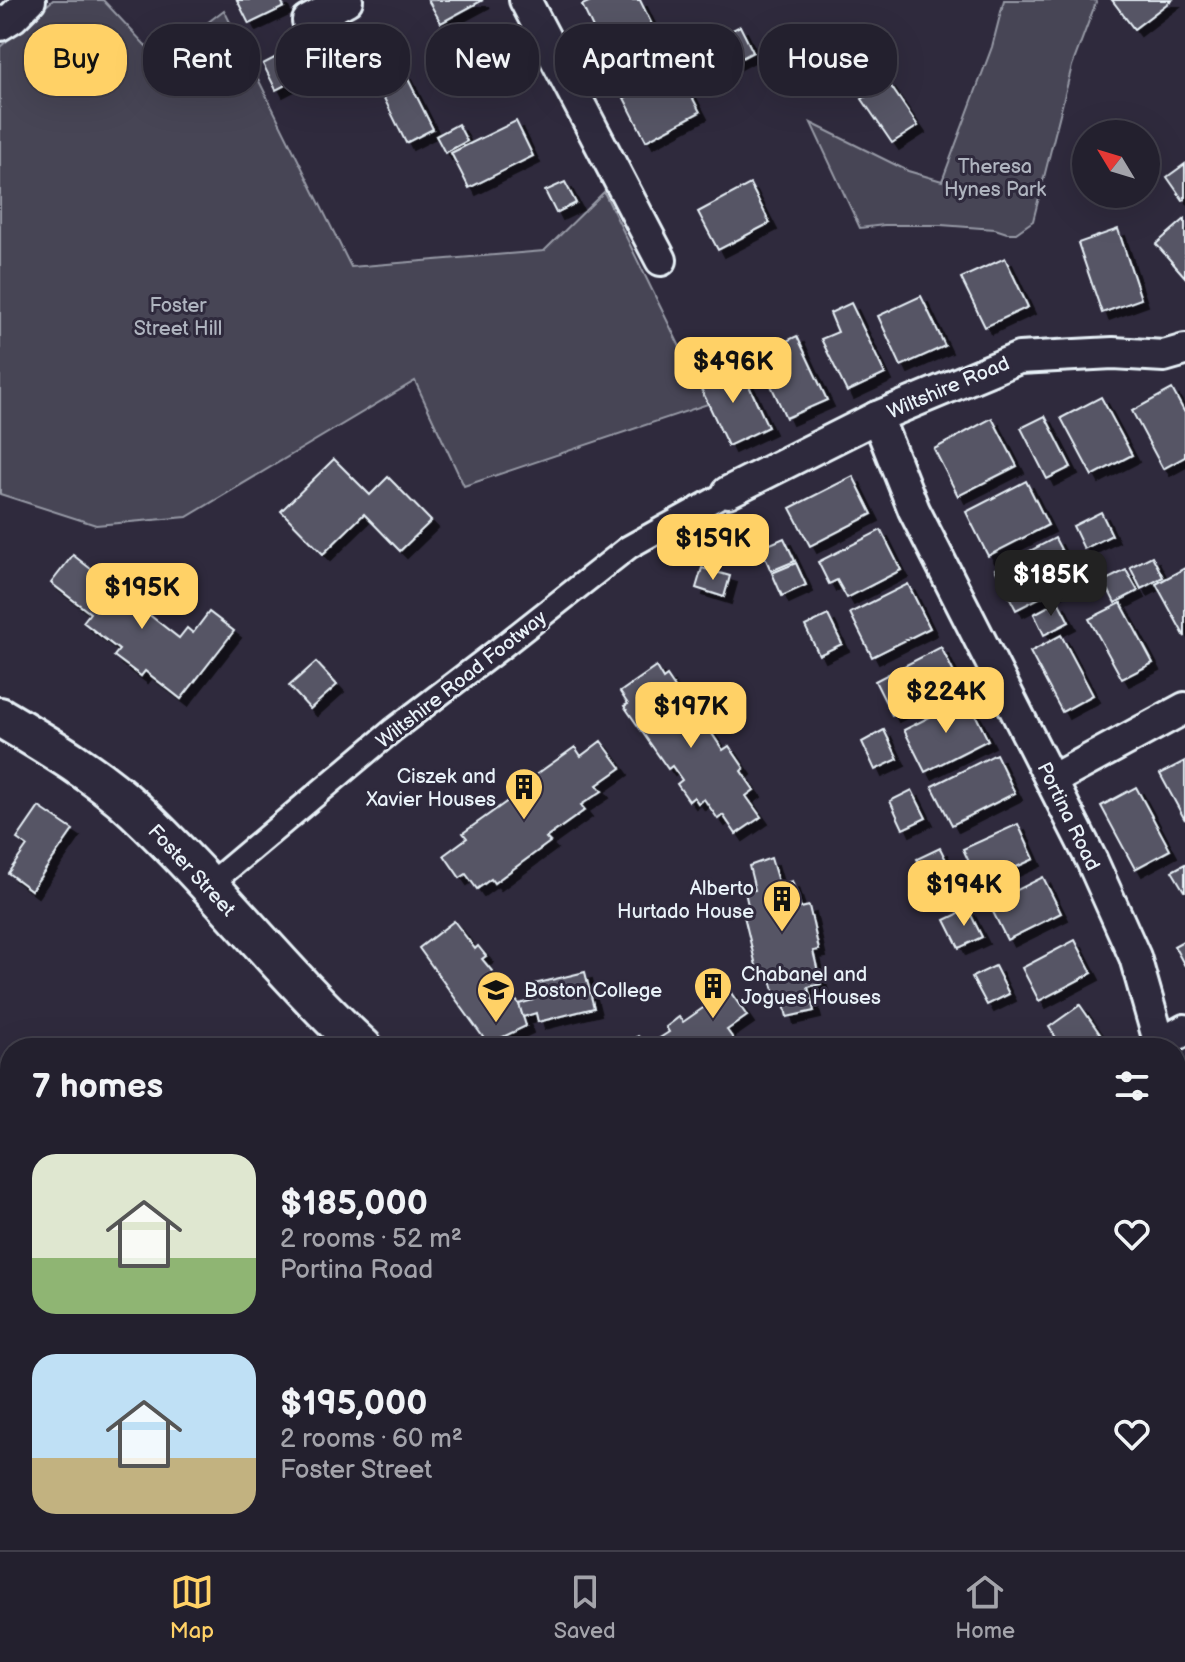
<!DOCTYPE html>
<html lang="en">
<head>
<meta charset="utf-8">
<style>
	:root { --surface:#23202e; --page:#2b2836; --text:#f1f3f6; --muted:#a3a3aa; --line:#403e4a; --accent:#ffd166 }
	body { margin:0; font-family:"Balsamiq Sans",sans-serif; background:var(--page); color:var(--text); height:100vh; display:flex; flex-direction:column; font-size:30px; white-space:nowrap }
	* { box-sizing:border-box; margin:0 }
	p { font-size:26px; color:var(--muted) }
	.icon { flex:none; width:44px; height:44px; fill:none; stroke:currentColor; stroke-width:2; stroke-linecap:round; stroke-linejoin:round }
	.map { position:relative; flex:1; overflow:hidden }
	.drawer { position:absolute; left:0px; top:1038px; width:1186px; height:512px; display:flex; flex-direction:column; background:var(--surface); border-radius:32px 32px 0 0; box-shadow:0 8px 32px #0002,0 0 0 2px var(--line) }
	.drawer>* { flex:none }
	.hud { position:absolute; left:24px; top:24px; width:1138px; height:72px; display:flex; gap:16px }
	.needle { width:52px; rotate:308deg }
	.controls { position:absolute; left:1072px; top:120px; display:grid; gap:16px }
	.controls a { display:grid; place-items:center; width:88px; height:88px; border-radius:50%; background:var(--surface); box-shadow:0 8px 32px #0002,0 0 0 2px var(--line); font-size:40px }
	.price { position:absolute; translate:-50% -68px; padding:0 18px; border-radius:16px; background:var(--accent); color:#111; font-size:26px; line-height:52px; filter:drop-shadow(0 2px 4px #0008) }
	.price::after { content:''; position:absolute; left:50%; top:48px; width:24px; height:18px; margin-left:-12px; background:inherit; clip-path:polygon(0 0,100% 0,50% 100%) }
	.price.on { background:#222; color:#fff }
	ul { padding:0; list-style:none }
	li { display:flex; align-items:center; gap:24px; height:200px; padding:0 32px }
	li span { display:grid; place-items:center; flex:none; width:224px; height:160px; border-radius:24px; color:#555 }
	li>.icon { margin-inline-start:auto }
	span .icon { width:96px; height:96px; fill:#fffc; stroke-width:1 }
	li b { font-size:34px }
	h2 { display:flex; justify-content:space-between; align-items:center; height:96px; padding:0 32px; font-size:34px }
	.chip { padding:0 28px; border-radius:32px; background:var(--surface); box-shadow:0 8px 32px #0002,0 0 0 2px var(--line); font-size:28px; line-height:72px }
	.chip.on { background:var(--accent); color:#111 }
	.tabs { display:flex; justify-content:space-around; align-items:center; height:112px; border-top:2px solid var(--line); background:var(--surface); font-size:22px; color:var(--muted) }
	.tabs a { display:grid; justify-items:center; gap:4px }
	.tabs .on { color:var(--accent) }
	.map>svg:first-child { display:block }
	.green { fill:#464455; stroke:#979aa6; stroke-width:2 }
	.building { fill:#575565; stroke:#e8f1f8; stroke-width:2; filter:url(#shadow) }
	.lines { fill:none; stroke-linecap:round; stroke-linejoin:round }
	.pedestrian-casing { stroke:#e8f1f8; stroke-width:28 }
	.minor-casing { stroke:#e8f1f8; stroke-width:36 }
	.tertiary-casing { stroke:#e8f1f8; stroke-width:44 }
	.pedestrian { stroke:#2f2a3d; stroke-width:22 }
	.minor { stroke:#2f2a3d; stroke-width:30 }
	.tertiary { stroke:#2f2a3d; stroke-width:38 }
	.labels { text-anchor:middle; stroke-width:6; stroke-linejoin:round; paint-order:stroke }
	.park-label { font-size:20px; fill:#afb4bf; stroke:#2f2a3d }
	.street-label { font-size:20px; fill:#e8f1f8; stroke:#2f2a3d }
	.poi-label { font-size:20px; fill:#e8f1f8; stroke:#2f2a3d; text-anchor:end }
</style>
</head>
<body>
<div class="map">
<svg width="1185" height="1550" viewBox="0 0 1185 1550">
	<defs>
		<filter id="shadow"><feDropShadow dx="7" dy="7" stdDeviation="0" flood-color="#0009"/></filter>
	</defs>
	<rect width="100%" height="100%" fill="#2f2a3d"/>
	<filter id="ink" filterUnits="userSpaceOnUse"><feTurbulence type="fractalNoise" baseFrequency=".0125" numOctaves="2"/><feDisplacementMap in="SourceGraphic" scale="16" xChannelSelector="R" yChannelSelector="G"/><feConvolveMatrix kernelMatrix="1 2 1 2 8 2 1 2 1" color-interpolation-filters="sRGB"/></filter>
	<g filter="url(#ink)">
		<g class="green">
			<path d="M53 0H103L159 60 224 10 351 267 544 251 604 192 708 404 464 486 415 381 187 517 96 525 0 494V47Z"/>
			<path d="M1004 0H1095L1096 2 1072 66 1033 221 1016 233H1007L995 229 941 225H884L860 228 811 123 908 171 942 181 992 47Z"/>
			<path d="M0 1325 10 1329V1540H294L297 1550H0Z"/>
		</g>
		<g class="building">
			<path d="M237 0H281L284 7 249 24Z"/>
			<path d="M428 0H483L441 23Z"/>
			<path d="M593 0H640L655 31 605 54 582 5Z"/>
			<path d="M1112 0H1172L1134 29Z"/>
			<path d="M740 26 753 52 729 65 715 39Z"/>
			<path d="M822 35 834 59 820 67 817 62 804 69 791 46 805 38 808 43Z"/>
			<path d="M282 54 295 80 276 90 263 64Z"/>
			<path d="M678 70 700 112 646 141 624 98Z"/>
			<path d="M405 73 433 129 406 143 378 86Z"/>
			<path d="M888 82 918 126 892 143 862 99Z"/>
			<path d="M516 121 533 156 469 188 451 153Z"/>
			<path d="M458 124 467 141 445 153 436 136Z"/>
			<path d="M1185 164V199L1183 200 1167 177Z"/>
			<path d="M565 182 576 203 556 213 545 191Z"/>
			<path d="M750 184 770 223 718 250 698 212Z"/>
			<path d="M1185 219V277L1156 244Z"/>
			<path d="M1118 229 1141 299 1102 313 1078 243Z"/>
			<path d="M1005 258 1028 307 985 327 961 278Z"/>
			<path d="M921 296 945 346 901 366 878 316Z"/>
			<path d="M851 303 885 374 847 392 821 339 838 332 830 313Z"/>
			<path d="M797 336 827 400 786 418 757 355Z"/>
			<path d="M739 364 768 427 728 446 698 382Z"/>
			<path d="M1172 389 1185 413V457L1163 469 1132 411Z"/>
			<path d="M1101 397 1132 455 1092 476 1061 418Z"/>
			<path d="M1045 416 1071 467 1047 479 1021 428Z"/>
			<path d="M992 418 1017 466 958 496 934 449Z"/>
			<path d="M334 459 370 495 388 477 431 521 400 551 364 514 323 554 281 511Z"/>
			<path d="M853 476 872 514 810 546 790 508Z"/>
			<path d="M1026 481 1048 525 988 556 966 512Z"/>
			<path d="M1101 512 1112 535 1084 549 1073 526Z"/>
			<path d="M881 530 901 570 847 598 837 580 829 584 818 562Z"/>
			<path d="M784 538 795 561 771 571 761 548Z"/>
			<path d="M1055 538 1076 579 1016 610 995 569Z"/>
			<path d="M73 555 179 638 187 628 193 633 209 612 234 631 181 699 145 671 141 676 114 656 119 650 83 622 90 613 51 583Z"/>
			<path d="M1152 556 1163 577 1141 589 1130 567Z"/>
			<path d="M796 563 806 585 782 596 772 573Z"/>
			<path d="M702 568 730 576 724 597 696 588Z"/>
			<path d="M1185 568V637L1156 584Z"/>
			<path d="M1126 570 1138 591 1115 603 1104 581Z"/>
			<path d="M908 584 930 628 872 657 850 613Z"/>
			<path d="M1058 601 1069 622 1044 635 1034 614Z"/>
			<path d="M1121 603 1153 663 1122 679 1089 619Z"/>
			<path d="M828 615 842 644 819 655 805 626Z"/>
			<path d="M1061 635 1093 695 1062 712 1030 652Z"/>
			<path d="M941 647 958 681 892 715 875 681Z"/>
			<path d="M316 662 337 685 310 709 289 686Z"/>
			<path d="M656 667 663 679 667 676 696 719 700 716 723 750 729 746 744 768 741 771 754 790 746 796 761 817 736 834 723 815 718 819 704 799 698 803 694 797 689 801 677 784 682 780 672 766 668 769 624 706 628 704 620 692Z"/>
			<path d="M967 698 988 740 925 772 904 730Z"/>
			<path d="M884 730 898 759 875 770 862 742Z"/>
			<path d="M601 741 621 768 597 785 602 791 581 805 585 810 546 838 550 842 494 883 491 879 477 889 466 874 460 878 444 855 467 838 463 833 516 795 513 791 575 747 581 756Z"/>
			<path d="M996 754 1015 793 952 825 932 786Z"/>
			<path d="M1185 761V820L1160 774Z"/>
			<path d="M1136 787 1170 850 1135 869 1101 806Z"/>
			<path d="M912 790 926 818 903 829 890 801Z"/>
			<path d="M39 807 73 830 31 890 8 873 27 846 17 839Z"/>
			<path d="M1018 824 1034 859 979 884 963 849Z"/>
			<path d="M940 848 954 876 931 887 917 859Z"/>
			<path d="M771 858 779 885 792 881 801 908 809 906 819 950 813 951 821 984 808 987 814 1011 787 1017 782 996 776 998 769 972 758 974 744 916 750 914 745 892 755 890 749 866Z"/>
			<path d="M1185 864V891H1184L1172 871Z"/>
			<path d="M1043 877 1061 913 1007 940 989 904Z"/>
			<path d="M968 909 982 937 959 948 945 920Z"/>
			<path d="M454 921 475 949 478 946 486 956 482 959 519 1004 526 1026 488 1044 419 948Z"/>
			<path d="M1075 940 1092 973 1039 1001 1022 968Z"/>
			<path d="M1185 940V966L1174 946Z"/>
			<path d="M995 966 1009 994 987 1005 972 977Z"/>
			<path d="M585 972 594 1008 538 1022 536 1013 523 1017 519 1004 533 1000 530 985Z"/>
			<path d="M729 990 747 1016 727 1030 737 1044 732 1048H631L628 1044 638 1036 647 1046 669 1032 666 1027 679 1017 683 1022Z"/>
			<path d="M1080 1005 1102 1037 1086 1048H1063L1049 1027Z"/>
			<path d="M1185 1254V1299L1176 1304V1259Z"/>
			<path d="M1185 1364V1384L1176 1389V1369Z"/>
			<path d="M1176 1512 1185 1529 1176 1535Z"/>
			<path d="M848 1540H890L895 1550H854Z"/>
		</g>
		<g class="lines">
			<g class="pedestrian-casing">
				<path id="pedestrian" d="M208 886 393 730 502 647 629 547 728 492"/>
			</g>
			<g class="minor-casing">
				<g id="minor">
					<path d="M525 0 661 260"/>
					<path d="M308 21 347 0"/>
					<path d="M0 25 13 17 30 0"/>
					<path d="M877 417 914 510 1092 861 1135 957 1161 1048"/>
					<path d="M728 492 877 417 1019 358 1113 353 1164 356 1185 350"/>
					<path d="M1052 780 1185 708"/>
					<path d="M1160 1044 1185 1030"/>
					<path d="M1176 1097 1185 1121"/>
				</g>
			</g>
			<g class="tertiary-casing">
				<g id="tertiary">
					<path d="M0 717C47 745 95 773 135 810 215 885 282 973 363 1048"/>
					<path d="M783 1540 788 1550"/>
				</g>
			</g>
			<use href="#pedestrian" class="pedestrian"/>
			<use href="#minor" class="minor"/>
			<use href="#tertiary" class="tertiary"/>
		</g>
	</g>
	<defs>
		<g id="building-pin" transform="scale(2)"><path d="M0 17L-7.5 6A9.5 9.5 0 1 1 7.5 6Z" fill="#ffd166" stroke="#2f2a3d"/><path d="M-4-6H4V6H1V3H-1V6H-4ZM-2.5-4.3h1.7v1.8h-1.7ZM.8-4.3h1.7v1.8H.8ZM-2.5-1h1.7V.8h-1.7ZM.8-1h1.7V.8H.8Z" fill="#111"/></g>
		<g id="university-pin" transform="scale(2)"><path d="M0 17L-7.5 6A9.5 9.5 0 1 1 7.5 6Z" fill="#ffd166" stroke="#2f2a3d"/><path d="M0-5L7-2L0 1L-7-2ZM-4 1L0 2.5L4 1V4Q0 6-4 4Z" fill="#111"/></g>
	</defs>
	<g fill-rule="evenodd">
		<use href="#building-pin" x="524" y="787"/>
		<use href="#building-pin" x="782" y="899"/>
		<use href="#building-pin" x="713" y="986"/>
		<use href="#university-pin" x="496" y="990"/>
	</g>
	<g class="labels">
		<g class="park-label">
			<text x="995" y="173">Theresa<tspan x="995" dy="23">Hynes Park</tspan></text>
			<text x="178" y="312">Foster<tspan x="178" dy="23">Street Hill</tspan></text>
		</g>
		<g class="street-label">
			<text transform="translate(948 387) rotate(-23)" y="7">Wiltshire Road</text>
			<text transform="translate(461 679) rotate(-38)" y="7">Wiltshire Road Footway</text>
			<text transform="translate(1069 816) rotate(64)" y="7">Portina Road</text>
			<text transform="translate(192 870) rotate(47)" y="7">Foster Street</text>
		</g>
		<g class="poi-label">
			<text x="496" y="783">Ciszek and<tspan x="496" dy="23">Xavier Houses</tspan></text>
			<text x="754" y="895">Alberto<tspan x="754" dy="23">Hurtado House</tspan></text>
			<text x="741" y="981" text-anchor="start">Chabanel and<tspan x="741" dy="23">Jogues Houses</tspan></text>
			<text x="524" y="997" text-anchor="start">Boston College</text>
		</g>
	</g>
</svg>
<div class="controls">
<a><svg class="needle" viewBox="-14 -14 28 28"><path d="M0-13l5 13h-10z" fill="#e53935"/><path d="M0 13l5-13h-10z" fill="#a3a3aa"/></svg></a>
</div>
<b class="price" style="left:733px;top:405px">$496K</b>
<b class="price" style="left:713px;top:582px">$159K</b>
<b class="price on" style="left:1051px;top:618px">$185K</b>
<b class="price" style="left:142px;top:631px">$195K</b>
<b class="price" style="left:946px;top:735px">$224K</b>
<b class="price" style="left:691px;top:750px">$197K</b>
<b class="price" style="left:964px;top:928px">$194K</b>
<div class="hud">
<a class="chip on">Buy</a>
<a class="chip">Rent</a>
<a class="chip">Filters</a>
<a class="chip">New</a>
<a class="chip">Apartment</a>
<a class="chip">House</a>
</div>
<section class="drawer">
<h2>7 homes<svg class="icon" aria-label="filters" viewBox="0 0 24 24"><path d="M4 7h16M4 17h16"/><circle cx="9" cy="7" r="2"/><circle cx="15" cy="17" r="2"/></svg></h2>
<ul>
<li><span style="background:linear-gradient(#dfe7d0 65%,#8fb573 0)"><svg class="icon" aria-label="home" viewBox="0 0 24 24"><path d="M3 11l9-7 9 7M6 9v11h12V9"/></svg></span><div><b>$185,000</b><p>2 rooms · 52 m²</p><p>Portina Road</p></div><svg class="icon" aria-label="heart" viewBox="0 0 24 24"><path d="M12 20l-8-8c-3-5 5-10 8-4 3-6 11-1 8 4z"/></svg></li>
<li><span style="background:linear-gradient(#bfe0f5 65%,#c2b280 0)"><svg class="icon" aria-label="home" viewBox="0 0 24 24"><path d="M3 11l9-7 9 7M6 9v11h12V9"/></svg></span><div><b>$195,000</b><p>2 rooms · 60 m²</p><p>Foster Street</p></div><svg class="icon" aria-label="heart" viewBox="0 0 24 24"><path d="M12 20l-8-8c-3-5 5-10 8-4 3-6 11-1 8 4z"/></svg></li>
</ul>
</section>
</div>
<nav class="tabs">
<a class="on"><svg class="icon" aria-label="map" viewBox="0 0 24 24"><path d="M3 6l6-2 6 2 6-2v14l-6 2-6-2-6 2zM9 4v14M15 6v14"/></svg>Map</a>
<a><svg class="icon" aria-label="saved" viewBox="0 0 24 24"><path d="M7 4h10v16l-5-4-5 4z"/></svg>Saved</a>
<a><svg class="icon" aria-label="home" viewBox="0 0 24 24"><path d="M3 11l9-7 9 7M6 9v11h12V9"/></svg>Home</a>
</nav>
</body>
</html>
